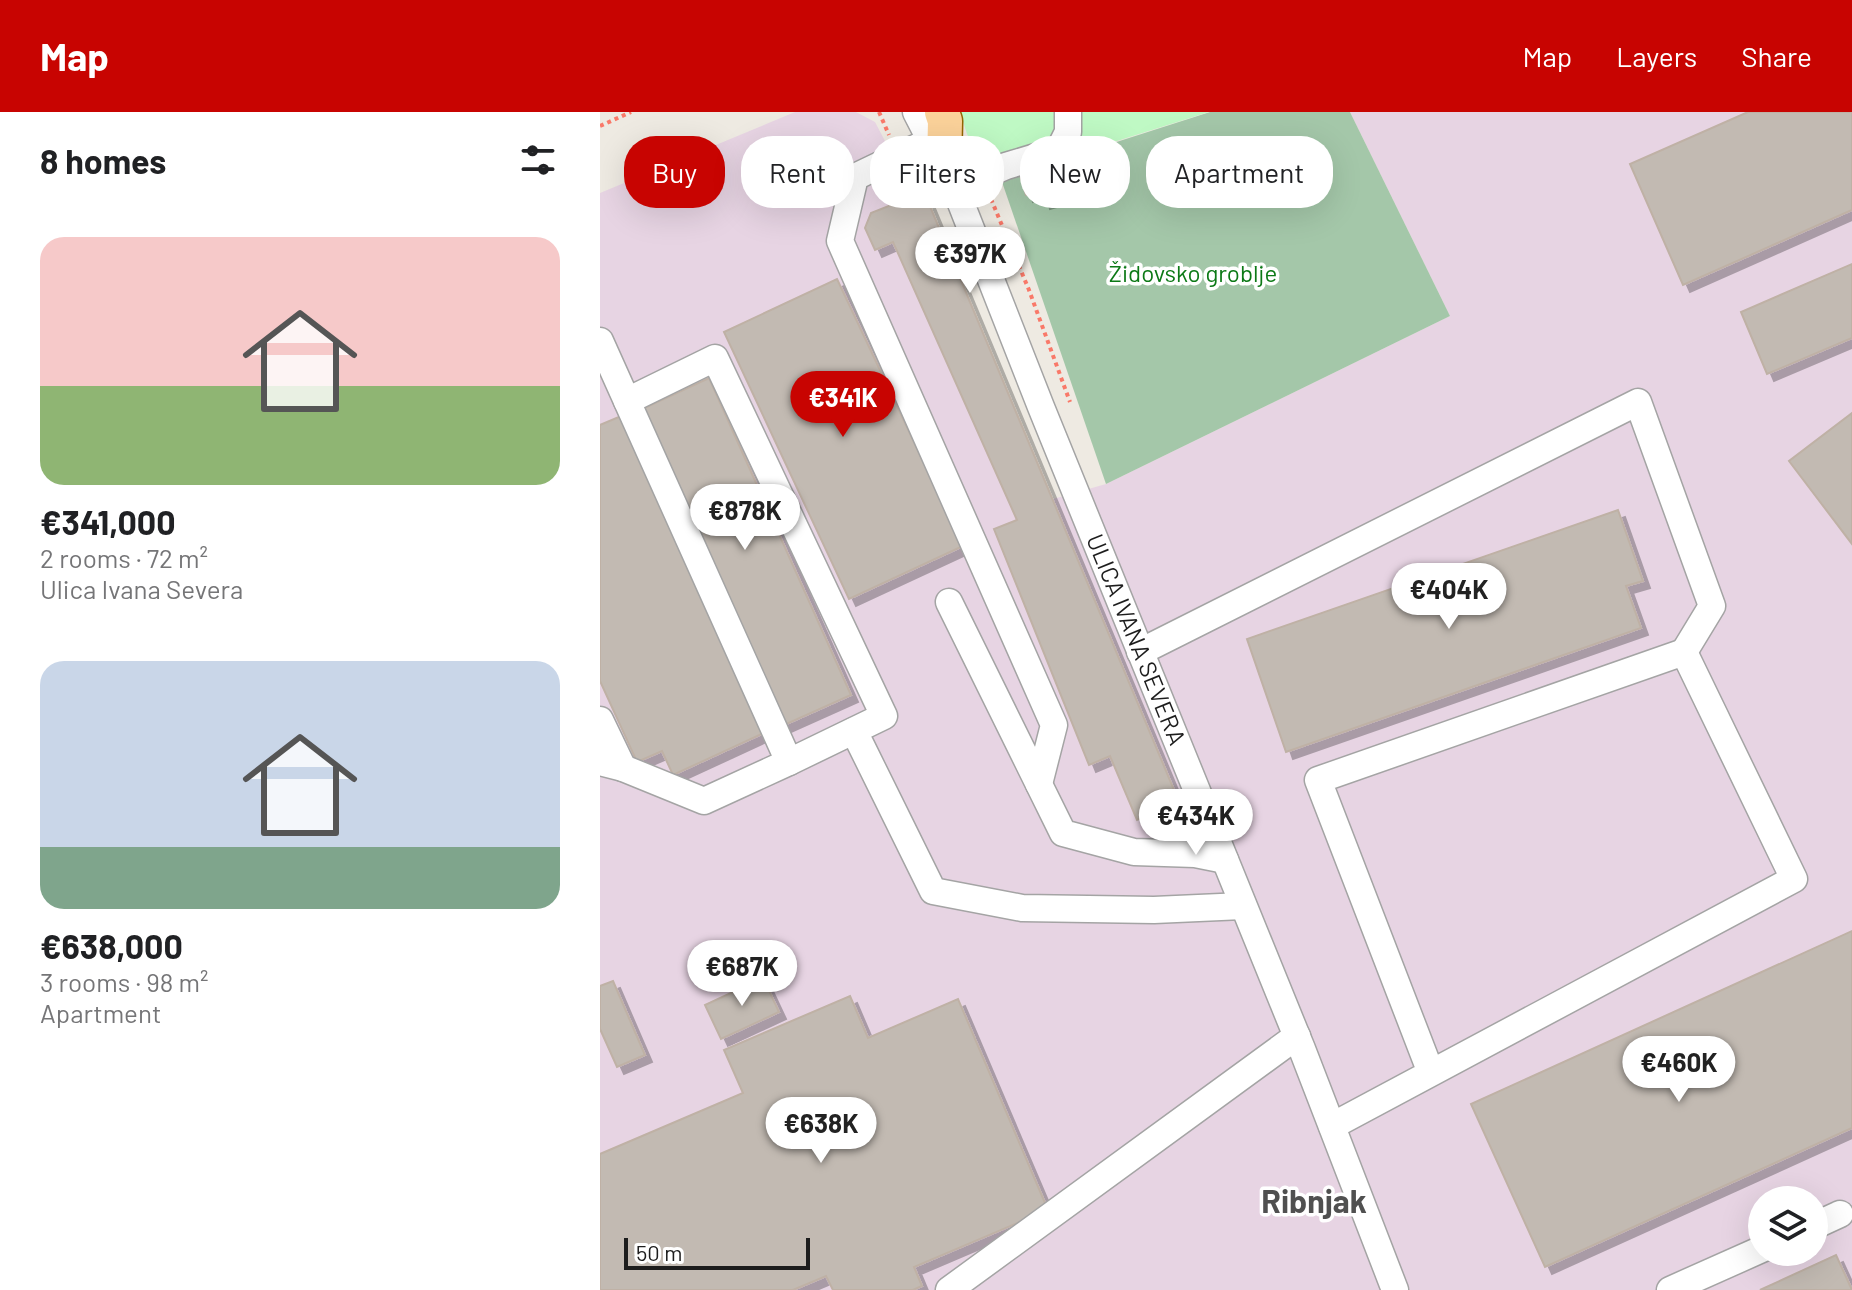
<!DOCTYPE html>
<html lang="en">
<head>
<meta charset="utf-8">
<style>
	:root { --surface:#fff; --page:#f2f2f2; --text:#202124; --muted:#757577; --accent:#c80401 }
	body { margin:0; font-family:Barlow,sans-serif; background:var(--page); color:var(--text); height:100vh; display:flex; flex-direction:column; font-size:30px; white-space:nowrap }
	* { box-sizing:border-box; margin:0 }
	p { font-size:26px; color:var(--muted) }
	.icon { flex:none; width:44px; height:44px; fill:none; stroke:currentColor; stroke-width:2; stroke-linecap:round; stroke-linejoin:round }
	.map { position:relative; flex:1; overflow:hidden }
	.panel { display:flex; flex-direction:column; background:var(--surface); width:600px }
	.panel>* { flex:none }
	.top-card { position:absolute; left:24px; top:24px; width:760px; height:72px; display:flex; gap:16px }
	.fabs { position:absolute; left:1148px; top:1074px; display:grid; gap:16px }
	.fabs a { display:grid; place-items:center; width:80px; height:80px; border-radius:50%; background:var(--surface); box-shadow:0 8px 32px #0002; font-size:40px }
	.scale { position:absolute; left:24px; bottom:20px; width:186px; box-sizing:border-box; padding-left:8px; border:4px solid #1d1d1d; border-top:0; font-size:22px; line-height:28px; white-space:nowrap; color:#1d1d1d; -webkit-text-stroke:6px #fff; paint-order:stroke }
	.price { position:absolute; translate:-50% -68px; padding:0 18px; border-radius:28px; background:#fff; color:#222; font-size:26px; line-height:52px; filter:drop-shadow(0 2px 4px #0008) }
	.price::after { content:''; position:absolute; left:50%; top:48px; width:24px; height:18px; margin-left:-12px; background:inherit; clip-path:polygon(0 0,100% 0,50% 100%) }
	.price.current { background:var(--accent); color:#fff }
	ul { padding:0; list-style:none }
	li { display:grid; align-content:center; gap:16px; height:424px; padding:0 40px }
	li span { display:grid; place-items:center; height:248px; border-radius:24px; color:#555 }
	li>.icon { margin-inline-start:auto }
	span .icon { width:144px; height:144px; fill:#fffc; stroke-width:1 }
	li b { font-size:34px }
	h2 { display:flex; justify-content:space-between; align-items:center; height:96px; padding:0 40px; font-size:34px }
	.tag { padding:0 28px; border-radius:32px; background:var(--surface); box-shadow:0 8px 32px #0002; font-size:28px; line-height:72px }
	.tag.current { background:var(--accent); color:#fff }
	header { display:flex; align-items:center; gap:48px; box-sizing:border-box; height:112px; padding:0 40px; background:var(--accent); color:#fff }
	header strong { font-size:38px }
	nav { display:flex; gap:44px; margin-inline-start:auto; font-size:28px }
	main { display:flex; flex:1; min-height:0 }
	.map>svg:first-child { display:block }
	.industrial { fill:#e7d4e3; fill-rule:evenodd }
	.cemetery { fill:#a4c7a9 }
	.park { fill:#bff9c4 }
	.building { fill:#c2bab2; stroke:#bfb1a5; stroke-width:2; filter:url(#shadow) }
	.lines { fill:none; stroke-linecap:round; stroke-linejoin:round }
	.minor-casing { stroke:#a4a4a4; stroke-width:29 }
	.major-casing { stroke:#946501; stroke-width:37 }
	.path { stroke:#f97969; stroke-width:4; stroke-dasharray:4 4; stroke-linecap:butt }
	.minor { stroke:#fff; stroke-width:26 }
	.major { stroke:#fbd29a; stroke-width:34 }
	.labels { text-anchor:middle; stroke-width:7; stroke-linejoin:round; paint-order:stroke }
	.park-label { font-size:24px; fill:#0c7916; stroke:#fff }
	.street-label { font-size:24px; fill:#1d1d1d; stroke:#fff }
	.district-label { font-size:32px; font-weight:bold; fill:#505050; stroke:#fff }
</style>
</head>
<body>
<header>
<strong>Map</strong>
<nav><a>Map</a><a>Layers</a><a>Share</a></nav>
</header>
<main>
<section class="panel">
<h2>8 homes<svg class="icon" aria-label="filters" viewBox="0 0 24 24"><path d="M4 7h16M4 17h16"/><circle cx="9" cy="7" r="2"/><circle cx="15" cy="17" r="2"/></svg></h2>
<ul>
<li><span style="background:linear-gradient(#f6c9c9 60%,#8fb573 0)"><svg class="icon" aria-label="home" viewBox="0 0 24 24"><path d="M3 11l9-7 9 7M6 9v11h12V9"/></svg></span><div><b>€341,000</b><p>2 rooms · 72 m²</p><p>Ulica Ivana Severa</p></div></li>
<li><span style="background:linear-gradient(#c9d6e8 75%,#7fa58c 0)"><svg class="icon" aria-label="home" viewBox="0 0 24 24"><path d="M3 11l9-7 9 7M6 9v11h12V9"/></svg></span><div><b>€638,000</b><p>3 rooms · 98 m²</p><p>Apartment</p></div></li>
</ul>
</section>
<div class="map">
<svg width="1252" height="1178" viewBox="0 0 1252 1178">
	<defs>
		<filter id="shadow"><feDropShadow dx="7" dy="7" stdDeviation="0" flood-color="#0004"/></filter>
	</defs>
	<rect width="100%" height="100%" fill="#eeeae2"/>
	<path class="industrial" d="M195 0H256L275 10 295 48 324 80 453 387 506 372 850 204 750 0H1252V1178H0V81ZM1162 1088H1214V1140H1162Z"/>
	<path class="cemetery" d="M610 0H750L850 204 506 372 401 67Z"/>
	<path class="park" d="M360 0H609L390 69 367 22Z"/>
	<g class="building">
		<path d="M1148 0H1252V98L1083 173 1030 52Z"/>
		<path d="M505 36 515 69 443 90 440 78 426 83 420 63Z"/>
		<path d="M324 80 579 690 537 708 510 644 489 653 394 417 417 408 293 130 275 138 265 116 271 101Z"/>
		<path d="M1252 152V226L1167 262 1141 200Z"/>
		<path d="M237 167 363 434 249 487 124 220Z"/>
		<path d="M109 266 251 583 182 614 40 298Z"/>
		<path d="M1252 301V432L1189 349Z"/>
		<path d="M21 304 168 619 73 663 62 639 37 650 0 569V313Z"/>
		<path d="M1018 398 1043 469 1026 474 1041 516 686 640 647 527Z"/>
		<path d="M1252 819V1016L945 1155 871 992Z"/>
		<path d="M163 866 179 900 121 927 105 893Z"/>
		<path d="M13 869 45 943 17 955 0 917V874Z"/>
		<path d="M250 884 268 926 358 887 448 1098 314 1155 322 1174 313 1178H233L226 1164 193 1178H0V1042L143 981 124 938Z"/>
		<path d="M1236 1143 1252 1178H1160Z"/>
	</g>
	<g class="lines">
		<g class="minor-casing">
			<g id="minor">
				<path id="s1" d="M316 0 355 76 441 295 702 937 795 1178"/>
				<path d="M330 29 255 65 240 129 454 613 439 672"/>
				<path d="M355 76 406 54 459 38 468 20V0"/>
				<path d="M0 229 189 650 104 689 23 656"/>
				<path d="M27 289 115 246 284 604 189 650"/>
				<path d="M349 490 463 721 534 740 595 742 625 748"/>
				<path d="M540 540 1038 290 1112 494 1084 540"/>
				<path d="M0 608 23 656 0 650"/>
				<path d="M254 619 333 779 422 796 554 798 643 794"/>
				<path d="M732 1014 1194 767 1084 540 718 668 831 961"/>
				<path d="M1214 1114 1240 1102"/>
				<path d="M349 1178 697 924"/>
				<path d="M1070 1178 1162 1137"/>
			</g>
		</g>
		<g class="major-casing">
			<path id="major" d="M342 0 345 9 344 53"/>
		</g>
		<g class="path">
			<path d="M279 0 289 23"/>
			<path d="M0 14 31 0"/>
			<path d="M391 87 429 178 470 290"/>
		</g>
		<use href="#minor" class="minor"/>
		<use href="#major" class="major"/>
	</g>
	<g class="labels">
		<g class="park-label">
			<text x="593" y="170">Židovsko groblje</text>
		</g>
		<g class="street-label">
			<text dy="8" stroke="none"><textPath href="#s1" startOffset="572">ULICA IVANA SEVERA</textPath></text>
		</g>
		<g class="district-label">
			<text x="714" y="1101">Ribnjak</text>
		</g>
	</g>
</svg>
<div class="fabs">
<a><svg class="icon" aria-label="layers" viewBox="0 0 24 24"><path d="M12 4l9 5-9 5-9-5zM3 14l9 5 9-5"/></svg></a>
</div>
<div class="scale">50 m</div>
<b class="price" style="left:370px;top:183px">€397K</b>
<b class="price current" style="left:243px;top:327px">€341K</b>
<b class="price" style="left:145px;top:440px">€878K</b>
<b class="price" style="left:849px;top:519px">€404K</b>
<b class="price" style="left:596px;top:745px">€434K</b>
<b class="price" style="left:142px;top:896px">€687K</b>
<b class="price" style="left:1079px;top:992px">€460K</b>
<b class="price" style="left:221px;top:1053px">€638K</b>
<div class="top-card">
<a class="tag current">Buy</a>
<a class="tag">Rent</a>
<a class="tag">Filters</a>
<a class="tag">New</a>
<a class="tag">Apartment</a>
</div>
</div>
</main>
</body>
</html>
